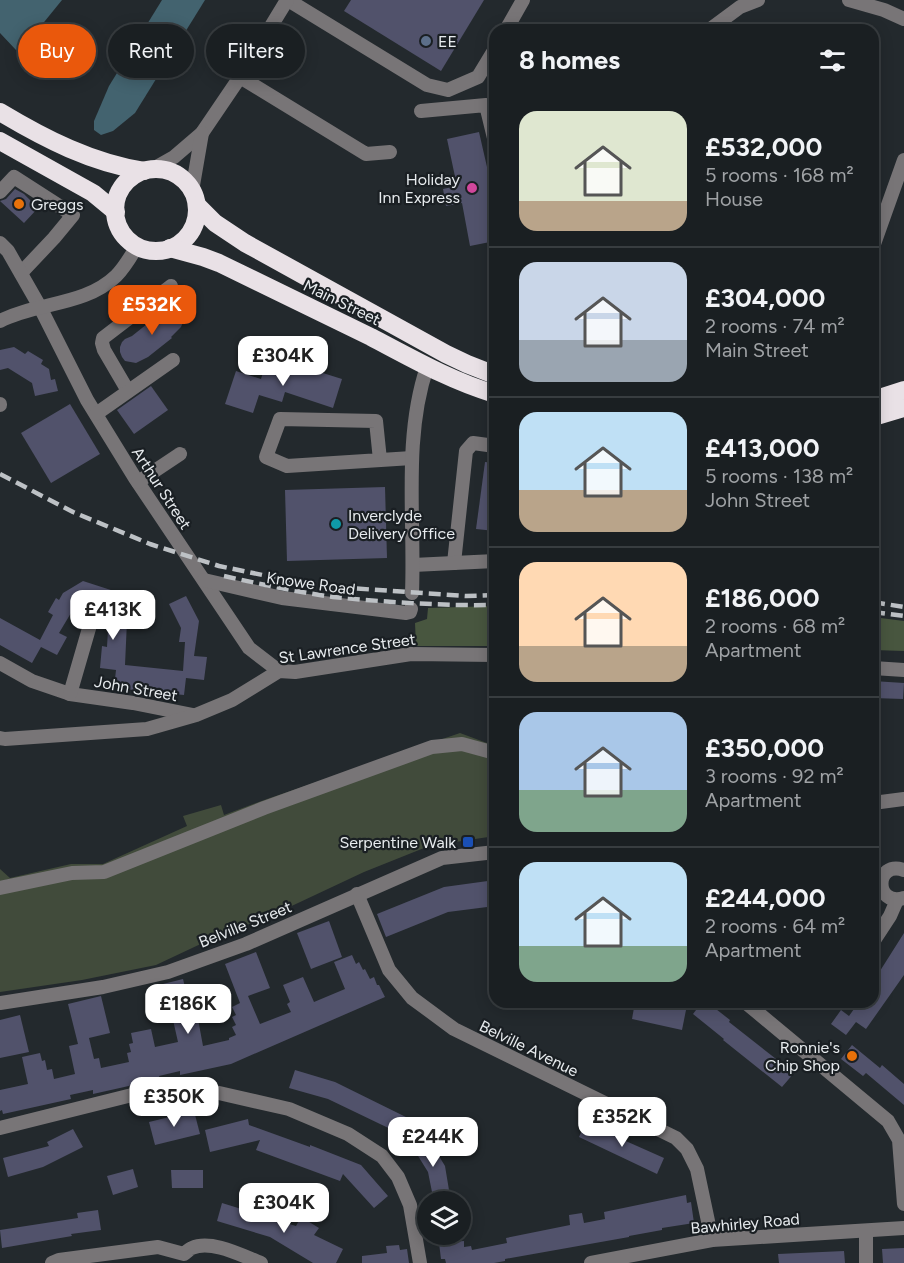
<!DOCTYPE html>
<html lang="en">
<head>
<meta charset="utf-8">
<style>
	:root { --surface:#1a1f22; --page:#272c2f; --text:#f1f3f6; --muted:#9fa2a5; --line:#383d40; --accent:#ea580c }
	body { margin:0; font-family:Figtree,sans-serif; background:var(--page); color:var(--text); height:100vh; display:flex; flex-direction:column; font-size:22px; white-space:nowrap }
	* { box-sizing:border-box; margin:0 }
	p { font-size:20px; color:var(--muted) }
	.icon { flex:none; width:33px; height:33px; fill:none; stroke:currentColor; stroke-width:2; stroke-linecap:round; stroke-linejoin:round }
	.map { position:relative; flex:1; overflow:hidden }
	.panel { position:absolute; left:489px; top:24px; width:390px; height:984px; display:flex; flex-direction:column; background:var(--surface); border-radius:18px; box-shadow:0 3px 15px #0003,0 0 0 2px var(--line) }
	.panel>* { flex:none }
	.banner { position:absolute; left:18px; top:24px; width:381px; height:54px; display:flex; gap:12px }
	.controls { position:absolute; left:417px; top:1191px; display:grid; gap:12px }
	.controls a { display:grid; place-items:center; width:54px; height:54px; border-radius:50%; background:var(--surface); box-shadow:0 3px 15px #0003,0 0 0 2px var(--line); font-size:30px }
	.price { position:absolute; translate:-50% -51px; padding:0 14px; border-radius:12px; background:#fff; color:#222; font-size:20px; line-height:39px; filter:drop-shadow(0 2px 3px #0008) }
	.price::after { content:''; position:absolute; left:50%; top:36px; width:18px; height:14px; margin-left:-9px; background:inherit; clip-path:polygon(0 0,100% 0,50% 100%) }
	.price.on { background:var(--accent); color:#fff }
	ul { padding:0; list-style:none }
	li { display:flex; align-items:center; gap:18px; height:150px; padding:0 30px }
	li+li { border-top:2px solid var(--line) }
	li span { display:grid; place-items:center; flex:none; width:168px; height:120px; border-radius:18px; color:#555 }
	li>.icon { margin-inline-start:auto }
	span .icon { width:72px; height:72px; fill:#fffc; stroke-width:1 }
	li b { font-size:26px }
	h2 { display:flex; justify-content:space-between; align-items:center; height:72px; padding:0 30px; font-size:26px }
	.chip { padding:0 21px; border-radius:27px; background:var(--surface); box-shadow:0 3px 15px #0003,0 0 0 2px var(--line); font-size:21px; line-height:54px }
	.chip.on { background:var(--accent); color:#fff }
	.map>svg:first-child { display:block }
	.green { fill:#414b3b }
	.forest { fill:#48563f }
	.water { fill:#43636f }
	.building { fill:#51526b }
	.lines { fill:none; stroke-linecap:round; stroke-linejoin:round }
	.minor { stroke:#787577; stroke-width:14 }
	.highway { stroke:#e9e1e6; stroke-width:18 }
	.rail { stroke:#bdc1c5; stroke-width:4.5; stroke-dasharray:12 6; stroke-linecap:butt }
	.service-dot { fill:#5c6f8a; stroke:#1a1f23; stroke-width:2 }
	.hotel-dot { fill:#d1479c; stroke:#1a1f23; stroke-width:2 }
	.food-dot { fill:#e8710a; stroke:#1a1f23; stroke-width:2 }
	.culture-dot { fill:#0f9aa8; stroke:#1a1f23; stroke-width:2 }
	.transit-dot { fill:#1a4fb4; stroke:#1a1f23; stroke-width:2 }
	.labels { text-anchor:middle; stroke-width:4.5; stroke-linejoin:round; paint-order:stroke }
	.poi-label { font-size:16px; fill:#e7ebee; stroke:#1a1f23; text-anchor:start }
	.street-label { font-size:16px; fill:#e7ebee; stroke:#1a1f23 }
</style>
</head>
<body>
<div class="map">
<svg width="904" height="1263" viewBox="0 0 904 1263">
	<rect width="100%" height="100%" fill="#23292d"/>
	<path class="green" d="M460 733 495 746V836L429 846 364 872 281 911 207 941 156 965 82 980 0 992V869L10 878 71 864H103L187 826 183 816 221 805 224 815 267 799Z"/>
	<g class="forest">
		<path d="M495 606V646H416L415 623 427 619 428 608Z"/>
		<path d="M873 617 904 621V651L873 650Z"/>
	</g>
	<g class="water">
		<path d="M0 0H62L36 32 38 34 25 51 23 50 20 51 16 50 0 33Z"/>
		<path d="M162 0H205L135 113 113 131 101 135 94 130V121L109 86Z"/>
	</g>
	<g class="building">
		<path d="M351 0H484L441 71 344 11Z"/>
		<path d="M479 132 487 167 495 165V241L470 246 462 203 446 206 443 189 457 186 447 139Z"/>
		<path d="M15 189 24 194 38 208 24 223 0 201 6 199Z"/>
		<path d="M167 306H172L181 312 183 322 181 327 171 337 172 338 148 357 136 363 125 361 122 357 120 352V347L122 342 125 339 132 336 157 316 162 308Z"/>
		<path d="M14 347 25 354 28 351 43 360 41 364 49 369 51 380 55 379 58 391 35 396 32 383 8 368 0 370V350Z"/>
		<path d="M266 363 292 371 294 364 342 379 333 408 285 392 282 402 259 395 253 413 225 404 236 371 261 379Z"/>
		<path d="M151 386 168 410 134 434 117 410Z"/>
		<path d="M70 404 100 454 51 483 21 433Z"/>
		<path d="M485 462 495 463V531L476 529Z"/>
		<path d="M385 487 387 558 287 561 285 490Z"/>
		<path d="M83 581 117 592 116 598 125 612 124 621H127L125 665 183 671 185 642H179L181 628 169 604 186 596 199 621 194 656 207 657 204 680 186 678 184 695 114 688 116 670 100 668 102 646 107 647 109 613 77 603 59 633 67 637 57 655 41 647 32 663 0 645V618L40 640 53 615 48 612 56 598 59 600 63 593Z"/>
		<path d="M873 681 904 683 903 699 873 698Z"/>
		<path d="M495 880V906L448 912 386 937 377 914 444 887Z"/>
		<path d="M329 921 342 957 311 969 297 933Z"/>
		<path d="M904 933V975L866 1029 856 1022 846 1035 831 1024 841 1010 849 1016 859 1002H873V982Z"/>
		<path d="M256 952 270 988 248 996 260 1024 291 1012 287 1004 290 1002 283 985 303 977 314 1002 345 989 334 962 352 955 356 964 359 962 363 970 365 969 370 979 374 977 377 985H379L385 997 231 1064 180 1075V1071L159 1076 160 1079 93 1094V1090L70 1095 71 1099 3 1114 2 1110 0 1111V1090L28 1084 22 1057 40 1053 42 1061 45 1060 47 1070 52 1069 54 1079 75 1074 69 1046 78 1044 68 1004 101 996 110 1033 89 1038 94 1059 99 1058 101 1068 129 1062 127 1053 131 1052 129 1044 133 1043 131 1033 151 1029 155 1047 178 1042 173 1020 159 1023 151 987 183 979 193 1020 198 1019 203 1046 229 1040V1038L236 1035 232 1027 236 1025 232 1017 236 1015 232 1007 240 1003 225 964Z"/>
		<path d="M635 1002H652L686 1010 682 1030 632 1019Z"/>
		<path d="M702 1002H707L730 1020 729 1022 794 1073 782 1087 723 1040 724 1039 693 1014Z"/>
		<path d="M20 1015 29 1052 0 1058V1020Z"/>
		<path d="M852 1045 880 1068 882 1065 904 1084V1105L866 1073 863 1076 841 1059Z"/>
		<path d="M295 1070 335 1082 412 1120 405 1136 328 1099 289 1088Z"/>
		<path d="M194 1111 200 1134 155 1145 149 1122Z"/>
		<path d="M248 1119 249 1125 310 1147V1145L361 1165 388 1196 374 1208 343 1174 340 1181 256 1150 260 1140 210 1152 205 1130Z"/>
		<path d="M586 1122 620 1137 619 1138 664 1158 657 1174 579 1137Z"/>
		<path d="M73 1129 83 1147 43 1167 8 1177 3 1158 49 1146 47 1142Z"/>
		<path d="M425 1133 445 1166 451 1202H434L428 1172 410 1143Z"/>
		<path d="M133 1169 138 1187 113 1195 107 1176Z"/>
		<path d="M171 1170H203V1188H172Z"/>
		<path d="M686 1195 687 1203 691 1202 694 1223 662 1228V1230L629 1236V1237L505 1259V1261L494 1263H446L445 1259H441L439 1243 464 1241V1247L471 1246 472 1250 507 1243 506 1238 570 1225 569 1215 582 1213 584 1223 605 1219 604 1212Z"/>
		<path d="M222 1203 296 1226 301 1217 319 1228 314 1235 343 1249 336 1263H313L270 1237 217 1221Z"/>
		<path d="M98 1210 101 1230 71 1234 72 1236 2 1248 0 1230 78 1218 77 1213Z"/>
		<path d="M399 1245 400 1250 407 1249 409 1263H362V1256L387 1253 386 1246Z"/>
		<path d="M904 1248V1263H883L882 1249Z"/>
		<path d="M844 1251 845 1263H779L778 1254Z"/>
	</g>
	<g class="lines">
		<g class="minor">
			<path d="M288 0 427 85 448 90 478 77 495 49"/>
			<path d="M849 0 884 10 904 19"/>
			<path d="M506 30 523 0"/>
			<path d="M709 30 740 7 758 0"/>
			<path d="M240 77 366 154 390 152"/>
			<path d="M421 111 486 105 494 138"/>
			<path d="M151 170 174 157 202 133 240 77 287 0"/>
			<path d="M192 191 202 133"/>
			<path d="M0 192 14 177 73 215 54 238 21 273"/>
			<path d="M0 243 8 251 40 307 87 400 135 478 249 648 279 671"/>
			<path d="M873 247 904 160"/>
			<path d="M0 321C37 302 85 306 116 276 125 267 131 256 137 246"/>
			<path d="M128 391 104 350 102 343 103 338 171 286"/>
			<path d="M0 404V405"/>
			<path d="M96 414 173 360"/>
			<path d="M380 460 376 421 280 419 266 457 287 466 412 458"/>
			<path d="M138 482 180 454"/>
			<path d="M454 563 466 451 473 443 495 446"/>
			<path d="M413 565 495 561"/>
			<path d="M204 580 282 598 406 613 410 612 411 609"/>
			<path d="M412 593C415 519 403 438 427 367"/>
			<path d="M0 663 32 681 70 694 133 703 193 715"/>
			<path d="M873 668 904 670"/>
			<path d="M70 694 90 625"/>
			<path d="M0 738 5 739 147 729 196 715 232 700 279 671 295 672 411 654 495 655"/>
			<path d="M873 803 904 799"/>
			<path d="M904 870C874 860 874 907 904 898"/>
			<path d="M0 888 72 873 104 872 264 808 432 747 462 744 495 753"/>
			<path d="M357 894 389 970 412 998 454 1029 676 1138 687 1149 697 1169 712 1240"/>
			<path d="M873 942 890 916 897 900"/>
			<path d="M745 1002 888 1121 899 1140 904 1204"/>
			<path d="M0 1003 103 987 168 972 246 944 442 858 495 852"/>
			<path d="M0 1128 156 1089 184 1085 289 1109 348 1134 382 1156 398 1177 410 1205 420 1263"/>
			<path d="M52 1263 59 1260 158 1247 184 1254C185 1253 191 1248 192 1248 211 1239 243 1256 261 1263"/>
			<path d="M591 1263 712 1240 904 1228"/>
			<path d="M866 1263V1231"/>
		</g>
		<g class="highway">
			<path d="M0 112C45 139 92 163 144 171"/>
			<path d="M0 141 93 193 116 212"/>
			<circle cx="156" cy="210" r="41"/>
			<path d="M197 205 215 223 245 243 446 354 467 364 495 375"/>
			<path d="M170 248 203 257 219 263C269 287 320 312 371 337 411 358 451 381 495 394"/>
			<path d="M873 400 904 390"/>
			<path d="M873 417 904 408"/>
		</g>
		<g class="rail">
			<path d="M0 474 73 512 150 544 219 566 277 578 334 587 466 596 495 595"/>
			<path d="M224 576C260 584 297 592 333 597 385 602 443 606 495 605"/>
			<path d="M873 602 904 607"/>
			<path d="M873 612 904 616"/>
		</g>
	</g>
	<circle class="service-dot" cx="426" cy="41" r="6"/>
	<circle class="hotel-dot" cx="472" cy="188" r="6"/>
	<g class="food-dot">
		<circle cx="19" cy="204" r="6"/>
		<circle cx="852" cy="1056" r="6"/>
	</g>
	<circle class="culture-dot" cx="336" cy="524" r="6"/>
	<rect class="transit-dot" x="462" y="836" width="12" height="12" rx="3"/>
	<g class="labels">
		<g class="poi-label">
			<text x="438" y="47">EE</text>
			<text x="460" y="185" text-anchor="end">Holiday<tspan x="460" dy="18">Inn Express</tspan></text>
			<text x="31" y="210">Greggs</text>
			<text x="348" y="521">Inverclyde<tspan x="348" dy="18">Delivery Office</tspan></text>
			<text x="456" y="848" text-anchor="end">Serpentine Walk</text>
			<text x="840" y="1053" text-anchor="end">Ronnie's<tspan x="840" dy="18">Chip Shop</tspan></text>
		</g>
		<g class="street-label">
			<text transform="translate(342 302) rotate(26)" y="6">Main Street</text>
			<text transform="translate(162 488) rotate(57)" y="6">Arthur Street</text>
			<text transform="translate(311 583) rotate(8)" y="6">Knowe Road</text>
			<text transform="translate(347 648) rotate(-8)" y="6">St Lawrence Street</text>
			<text transform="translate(136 688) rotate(10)" y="6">John Street</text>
			<text transform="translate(245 924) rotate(-22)" y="6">Belville Street</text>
			<text transform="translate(529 1048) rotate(26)" y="6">Belville Avenue</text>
			<text transform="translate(745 1223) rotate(-5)" y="6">Bawhirley Road</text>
		</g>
	</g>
</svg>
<div class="controls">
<a><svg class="icon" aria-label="layers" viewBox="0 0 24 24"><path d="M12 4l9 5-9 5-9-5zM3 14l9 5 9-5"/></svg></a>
</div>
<b class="price on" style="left:152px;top:336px">£532K</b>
<b class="price" style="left:283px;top:387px">£304K</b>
<b class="price" style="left:113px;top:641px">£413K</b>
<b class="price" style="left:188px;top:1035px">£186K</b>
<b class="price" style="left:174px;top:1128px">£350K</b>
<b class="price" style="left:622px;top:1148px">£352K</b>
<b class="price" style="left:433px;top:1168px">£244K</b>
<b class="price" style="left:284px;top:1234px">£304K</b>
<div class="banner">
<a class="chip on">Buy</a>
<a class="chip">Rent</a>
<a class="chip">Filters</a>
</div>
<section class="panel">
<h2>8 homes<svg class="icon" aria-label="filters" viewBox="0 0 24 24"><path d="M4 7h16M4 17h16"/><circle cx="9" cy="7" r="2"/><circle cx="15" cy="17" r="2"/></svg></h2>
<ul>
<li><span style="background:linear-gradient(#dfe7d0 75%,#b9a48a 0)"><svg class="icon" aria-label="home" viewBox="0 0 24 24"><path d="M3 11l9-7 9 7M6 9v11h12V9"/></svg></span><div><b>£532,000</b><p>5 rooms · 168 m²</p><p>House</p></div></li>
<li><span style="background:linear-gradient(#c9d6e8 65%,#9aa5b1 0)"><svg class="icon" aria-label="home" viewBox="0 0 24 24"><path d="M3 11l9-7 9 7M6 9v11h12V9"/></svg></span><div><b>£304,000</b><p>2 rooms · 74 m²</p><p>Main Street</p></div></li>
<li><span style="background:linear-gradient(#bfe0f5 65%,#b9a48a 0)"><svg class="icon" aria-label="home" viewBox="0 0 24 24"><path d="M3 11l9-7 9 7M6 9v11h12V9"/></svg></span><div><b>£413,000</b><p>5 rooms · 138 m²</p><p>John Street</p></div></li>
<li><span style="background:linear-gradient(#ffd9b3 70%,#b9a48a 0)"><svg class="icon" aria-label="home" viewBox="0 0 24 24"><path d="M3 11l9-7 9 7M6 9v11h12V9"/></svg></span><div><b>£186,000</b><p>2 rooms · 68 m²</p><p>Apartment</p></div></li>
<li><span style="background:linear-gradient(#a9c7e8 65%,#7fa58c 0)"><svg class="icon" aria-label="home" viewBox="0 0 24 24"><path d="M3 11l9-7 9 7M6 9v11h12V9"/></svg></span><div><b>£350,000</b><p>3 rooms · 92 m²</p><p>Apartment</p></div></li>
<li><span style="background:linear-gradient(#bfe0f5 70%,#7fa58c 0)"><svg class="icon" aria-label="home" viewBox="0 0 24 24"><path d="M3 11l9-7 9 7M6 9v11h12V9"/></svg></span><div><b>£244,000</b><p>2 rooms · 64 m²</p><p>Apartment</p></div></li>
</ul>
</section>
</div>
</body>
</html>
